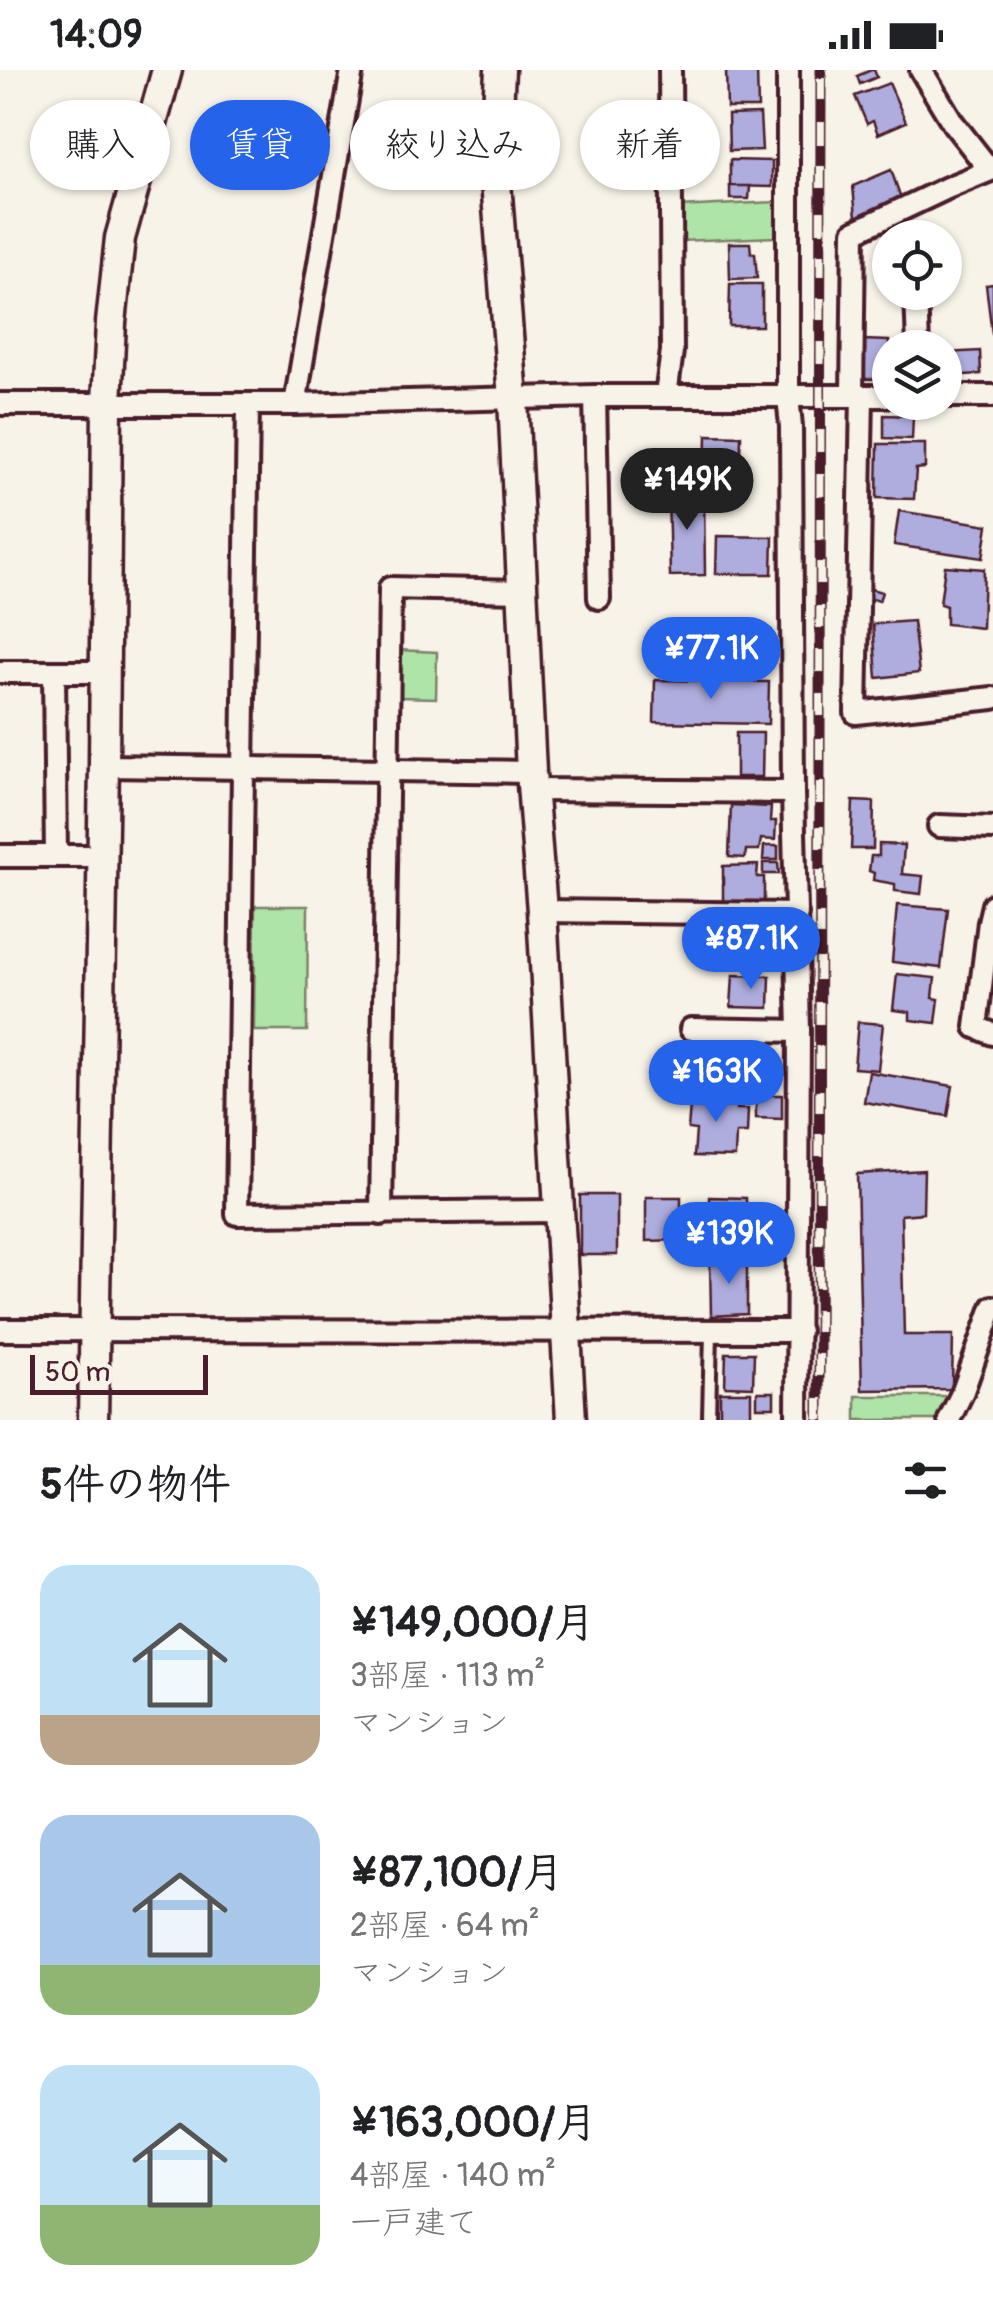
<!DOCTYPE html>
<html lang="ja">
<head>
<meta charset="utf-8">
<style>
	:root { --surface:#fff; --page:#f2f2f2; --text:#202124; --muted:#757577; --accent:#2563eb }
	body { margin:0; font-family:Pangolin,"Klee One",sans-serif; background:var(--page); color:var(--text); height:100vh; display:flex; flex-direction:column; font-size:38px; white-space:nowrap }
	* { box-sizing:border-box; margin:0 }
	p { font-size:32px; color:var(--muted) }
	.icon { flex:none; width:55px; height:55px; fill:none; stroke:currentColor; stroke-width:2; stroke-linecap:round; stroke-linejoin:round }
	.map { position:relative; height:1350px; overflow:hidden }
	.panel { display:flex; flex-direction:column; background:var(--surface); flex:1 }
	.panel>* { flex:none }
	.top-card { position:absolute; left:30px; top:30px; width:935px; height:90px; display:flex; gap:20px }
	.tools { position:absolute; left:872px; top:150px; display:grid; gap:20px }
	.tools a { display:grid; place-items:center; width:90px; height:90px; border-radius:50%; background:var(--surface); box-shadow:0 2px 8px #0004; font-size:50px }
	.scale { position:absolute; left:30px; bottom:25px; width:178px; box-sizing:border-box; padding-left:10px; border:5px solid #4a1f2b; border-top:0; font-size:28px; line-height:35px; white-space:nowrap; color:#4a1f2b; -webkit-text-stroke:8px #f7f3e8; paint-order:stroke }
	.price { position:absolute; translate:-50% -85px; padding:0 22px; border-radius:35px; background:var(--accent); color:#fff; font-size:32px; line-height:65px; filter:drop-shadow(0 2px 5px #0008) }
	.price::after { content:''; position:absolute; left:50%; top:60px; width:30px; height:22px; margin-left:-15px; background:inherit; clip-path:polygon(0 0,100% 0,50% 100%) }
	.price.on { background:#222; color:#fff }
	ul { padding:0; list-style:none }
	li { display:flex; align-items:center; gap:30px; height:250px; padding:0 40px }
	li span { display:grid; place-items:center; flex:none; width:280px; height:200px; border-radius:30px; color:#555 }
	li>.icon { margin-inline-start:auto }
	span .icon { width:120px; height:120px; fill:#fffc; stroke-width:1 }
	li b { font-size:42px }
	h2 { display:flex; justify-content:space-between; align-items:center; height:120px; padding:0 40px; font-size:42px }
	.tag { padding:0 35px; border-radius:45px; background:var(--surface); box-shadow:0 2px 8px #0004; font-size:35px; line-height:90px }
	.tag.on { background:var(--accent); color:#fff }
	.status { display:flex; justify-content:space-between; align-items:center; height:70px; padding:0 50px; background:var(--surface); direction:ltr }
	.status svg { height:28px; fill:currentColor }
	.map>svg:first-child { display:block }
	.green { fill:#aee4a7; stroke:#7c8269; stroke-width:2.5 }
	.building { fill:#afadde; stroke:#4a1f2b; stroke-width:2.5 }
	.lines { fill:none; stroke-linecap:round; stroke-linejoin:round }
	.lane-casing { stroke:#4a1f2b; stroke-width:18 }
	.street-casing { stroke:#4a1f2b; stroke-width:28 }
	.secondary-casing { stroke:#4a1f2b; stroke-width:35 }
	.lane { stroke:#f7f3e8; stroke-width:10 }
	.street { stroke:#f7f3e8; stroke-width:20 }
	.secondary { stroke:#f7f3e8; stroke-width:28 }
	.rail-casing { stroke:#4a1f2b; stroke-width:11 }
	.rail { stroke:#f7f3e8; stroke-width:8; stroke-dasharray:22; stroke-linecap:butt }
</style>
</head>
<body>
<div class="status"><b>14:09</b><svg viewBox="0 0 49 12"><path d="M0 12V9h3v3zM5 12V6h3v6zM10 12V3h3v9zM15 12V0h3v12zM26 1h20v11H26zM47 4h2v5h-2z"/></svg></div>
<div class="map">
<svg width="993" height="1350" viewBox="0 0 993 1350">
	<rect width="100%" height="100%" fill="#f7f3e8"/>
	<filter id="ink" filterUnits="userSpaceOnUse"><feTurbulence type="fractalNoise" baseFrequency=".01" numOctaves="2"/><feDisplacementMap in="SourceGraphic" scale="20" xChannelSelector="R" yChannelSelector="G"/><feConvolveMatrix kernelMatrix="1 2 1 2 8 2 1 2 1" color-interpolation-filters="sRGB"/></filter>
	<g filter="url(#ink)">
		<g class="green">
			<path d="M777 132 776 167 680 171 679 137Z"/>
			<path d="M398 580 437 582 436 628 397 627Z"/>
			<path d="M255 836H308L307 961H254Z"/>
			<path d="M856 1326H951L941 1350H856Z"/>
		</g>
		<g class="building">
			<path d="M726 0H757L758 38H727Z"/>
			<path d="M871 0H874L877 7 860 14 857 6Z"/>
			<path d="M889 13 906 52 878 64 873 51 867 54 855 26Z"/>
			<path d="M760 44 762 80 729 81 728 45Z"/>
			<path d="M730 90 772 91V117L730 116Z"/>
			<path d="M891 100 901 128 856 147 853 116Z"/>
			<path d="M730 116H750L749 129H730Z"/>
			<path d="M729 173H750L751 183H755L757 208 730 209Z"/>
			<path d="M730 214H762V256H729Z"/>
			<path d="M993 214V264H992L986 215Z"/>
			<path d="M863 270 889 271 888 309H862Z"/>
			<path d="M980 281 981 304 945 306V283Z"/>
			<path d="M884 345 913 346 912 369 884 368Z"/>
			<path d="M707 365 741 366 740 410H706Z"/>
			<path d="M878 374H925V398L916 399 914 429 877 428Z"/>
			<path d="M668 420H704L705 505 670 506Z"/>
			<path d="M899 441 988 455 983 488 894 475Z"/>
			<path d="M717 466 773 467 772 504H716Z"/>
			<path d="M945 496 984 499 982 558 946 554V536L940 534Z"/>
			<path d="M871 519 882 522 879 531 869 528Z"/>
			<path d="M913 551 919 603 877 608 873 554Z"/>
			<path d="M655 610 769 612 768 654 654 652Z"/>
			<path d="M736 663H763L762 707H736Z"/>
			<path d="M853 731 874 732 873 779H851Z"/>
			<path d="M731 735 771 737 770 751H776L775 770 761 769 759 780H746L745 788 729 787Z"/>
			<path d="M879 774 904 775 902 804 923 806 921 824 895 821V814L873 810 874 803 869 801 871 786H879Z"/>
			<path d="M764 776H778V790H763Z"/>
			<path d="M763 793H778L779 804H763Z"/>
			<path d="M758 795 757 807H764V833L723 831V796Z"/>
			<path d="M897 835 948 839 941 898 892 892Z"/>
			<path d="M733 857H762L761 892H726L728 864 734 863Z"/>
			<path d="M764 872 781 873 780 880H764Z"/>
			<path d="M897 904 935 908 933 928 939 929 936 953 910 950V942L893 940Z"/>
			<path d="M733 905 770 906 769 938 731 937Z"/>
			<path d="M858 952 883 954 878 1000 854 998Z"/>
			<path d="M737 972H765L764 1018 736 1017Z"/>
			<path d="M869 1002 953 1016 948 1046 864 1032Z"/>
			<path d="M691 1025 737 1026V1039H748L747 1063H736L735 1087 694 1086 696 1060 688 1059Z"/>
			<path d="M756 1025H782V1049L756 1048Z"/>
			<path d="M924 1100 923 1143 901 1145 904 1265H953L952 1319 862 1320 857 1104Z"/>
			<rect x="580" y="1125" width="37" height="60"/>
			<path d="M646 1127H681V1170L646 1171Z"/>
			<path d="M709 1127 746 1128 747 1181 709 1182Z"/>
			<path d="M747 1189V1244L711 1246 710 1191Z"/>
			<path d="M726 1283H754L753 1317 725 1316Z"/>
			<rect x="720" y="1322" width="31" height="28"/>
			<rect x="757" y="1322" width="17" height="15"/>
		</g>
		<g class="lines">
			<g class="lane-casing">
				<path id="lane" d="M709 1347 711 1262"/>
			</g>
			<g class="street-casing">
				<g id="street">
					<path d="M788 0V326L791 357 793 722 799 961 797 1350"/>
					<path d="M921 0 953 53 989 99"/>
					<path d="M916 222 918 278"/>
					<path d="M595 326 599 528"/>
					<path d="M666 326 672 281 670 0"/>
					<path d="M852 326 854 162 947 118 993 99"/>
					<path d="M862 326 856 643 993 628"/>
					<path d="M945 326H993"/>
					<path d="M0 334H295L595 326H890"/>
					<path d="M248 334 237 1144 560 1141"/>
					<path d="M295 334 352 0"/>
					<path d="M0 602H105"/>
					<path d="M54 603 56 786"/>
					<path d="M104 696 531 702"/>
					<path d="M534 720 793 722"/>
					<path d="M939 756 993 758"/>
					<path d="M0 786H102"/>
					<path d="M993 835 989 852 976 957 993 964"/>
					<path d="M542 841 797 844"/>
					<path d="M691 959 799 961"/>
					<path d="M381 1144 390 518 522 521"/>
					<path d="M0 1260 799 1261"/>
					<path d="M949 1350 963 1321 993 1237"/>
				</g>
			</g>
			<g class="secondary-casing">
				<g id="secondary">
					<path d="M500 0 495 99 513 328 531 702 542 841 571 1350"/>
					<path d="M93 1350 104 696 107 333 111 253 120 168 167 0"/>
				</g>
			</g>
			<use href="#lane" class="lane"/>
			<use href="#street" class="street"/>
			<use href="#secondary" class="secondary"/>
			<g class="rail-casing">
				<path id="rail" d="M819 1350 821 0"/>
			</g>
			<use href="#rail" class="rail"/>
		</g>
	</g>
</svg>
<div class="tools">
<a><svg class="icon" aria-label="locate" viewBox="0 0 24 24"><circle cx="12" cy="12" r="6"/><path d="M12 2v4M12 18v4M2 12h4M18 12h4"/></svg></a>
<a><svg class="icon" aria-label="layers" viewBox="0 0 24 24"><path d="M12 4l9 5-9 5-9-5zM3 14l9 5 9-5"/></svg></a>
</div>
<div class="scale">50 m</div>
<b class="price on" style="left:687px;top:463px">¥149K</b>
<b class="price" style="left:711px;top:632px">¥77.1K</b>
<b class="price" style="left:751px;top:922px">¥87.1K</b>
<b class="price" style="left:716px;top:1055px">¥163K</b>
<b class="price" style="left:729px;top:1217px">¥139K</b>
<div class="top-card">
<a class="tag">購入</a>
<a class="tag on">賃貸</a>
<a class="tag">絞り込み</a>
<a class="tag">新着</a>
</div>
</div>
<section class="panel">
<h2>5件の物件<svg class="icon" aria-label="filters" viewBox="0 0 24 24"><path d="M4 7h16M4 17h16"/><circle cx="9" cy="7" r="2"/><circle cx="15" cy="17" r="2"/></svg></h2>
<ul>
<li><span style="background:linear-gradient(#bfe0f5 75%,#b9a48a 0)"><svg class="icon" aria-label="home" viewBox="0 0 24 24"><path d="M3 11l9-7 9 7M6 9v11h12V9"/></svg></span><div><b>¥149,000/月</b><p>3部屋 · 113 m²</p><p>マンション</p></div></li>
<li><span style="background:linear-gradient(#a9c7e8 75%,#8fb573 0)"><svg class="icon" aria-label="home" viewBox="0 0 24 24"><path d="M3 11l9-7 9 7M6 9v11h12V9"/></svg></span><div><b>¥87,100/月</b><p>2部屋 · 64 m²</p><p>マンション</p></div></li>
<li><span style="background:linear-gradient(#bfe0f5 70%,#8fb573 0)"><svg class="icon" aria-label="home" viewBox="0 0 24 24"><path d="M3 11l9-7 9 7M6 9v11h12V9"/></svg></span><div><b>¥163,000/月</b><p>4部屋 · 140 m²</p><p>一戸建て</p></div></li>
</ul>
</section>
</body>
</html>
